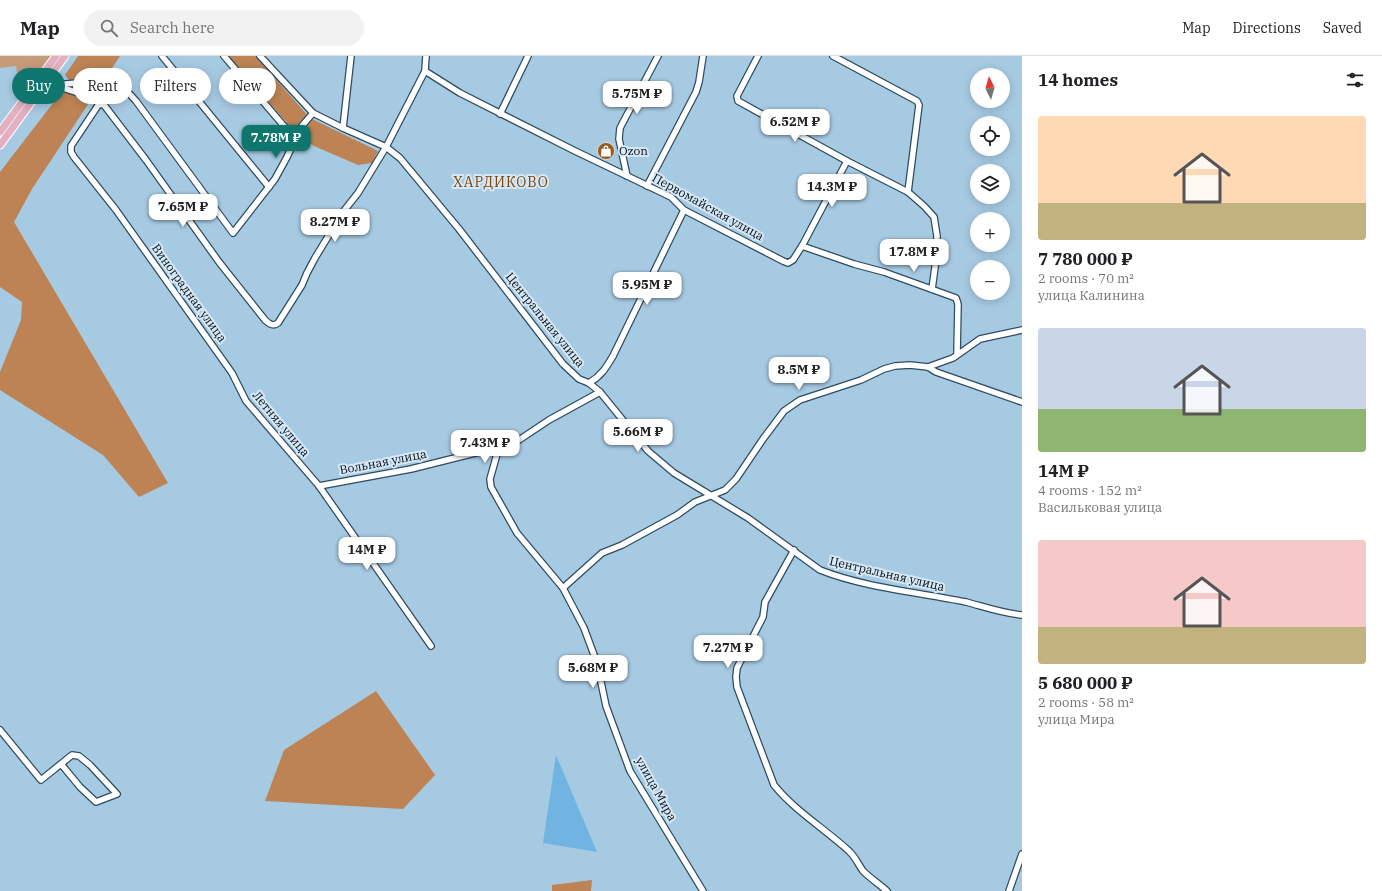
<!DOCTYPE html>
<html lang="en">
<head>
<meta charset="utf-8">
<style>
	:root { --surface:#fff; --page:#f2f2f2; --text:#202124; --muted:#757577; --line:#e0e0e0; --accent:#0f766e }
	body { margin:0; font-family:"IBM Plex Serif",serif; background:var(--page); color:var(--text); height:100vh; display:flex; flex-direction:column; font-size:15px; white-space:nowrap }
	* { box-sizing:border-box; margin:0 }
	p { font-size:13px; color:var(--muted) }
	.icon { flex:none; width:22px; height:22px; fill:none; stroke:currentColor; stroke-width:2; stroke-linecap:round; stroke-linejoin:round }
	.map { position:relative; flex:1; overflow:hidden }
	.panel { display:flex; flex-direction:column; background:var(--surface); width:360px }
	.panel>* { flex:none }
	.hud { position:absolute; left:12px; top:12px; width:380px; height:36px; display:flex; gap:8px }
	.needle { width:26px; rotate:355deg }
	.buttons { position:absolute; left:970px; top:12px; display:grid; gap:8px }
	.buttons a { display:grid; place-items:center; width:40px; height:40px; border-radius:50%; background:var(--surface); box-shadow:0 2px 10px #0003; font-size:20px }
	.price { position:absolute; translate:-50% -34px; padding:0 9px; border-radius:8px; background:#fff; color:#222; font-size:13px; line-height:26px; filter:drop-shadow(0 1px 2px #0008) }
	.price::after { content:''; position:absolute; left:50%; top:24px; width:12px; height:9px; margin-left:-6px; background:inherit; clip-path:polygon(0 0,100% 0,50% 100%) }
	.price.on { background:var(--accent); color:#fff }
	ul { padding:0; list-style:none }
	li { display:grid; align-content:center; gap:8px; height:212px; padding:0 16px }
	li span { display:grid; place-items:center; height:124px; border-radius:4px; color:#555 }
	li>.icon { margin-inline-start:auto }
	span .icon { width:72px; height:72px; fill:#fffc; stroke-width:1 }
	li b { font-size:17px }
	h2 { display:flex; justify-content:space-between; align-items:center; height:48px; padding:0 16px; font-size:17px }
	.chip { padding:0 14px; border-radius:18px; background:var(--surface); box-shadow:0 2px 10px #0003; font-size:14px; line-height:36px }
	.chip.on { background:var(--accent); color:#fff }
	header { display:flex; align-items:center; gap:24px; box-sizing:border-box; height:56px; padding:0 20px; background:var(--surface); border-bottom:1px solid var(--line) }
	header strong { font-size:19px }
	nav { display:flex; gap:22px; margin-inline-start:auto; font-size:14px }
	.search { width:280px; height:36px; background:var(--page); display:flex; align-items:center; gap:10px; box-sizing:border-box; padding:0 14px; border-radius:22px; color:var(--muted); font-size:15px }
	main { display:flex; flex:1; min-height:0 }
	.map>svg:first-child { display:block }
	.green { fill:#c59b7a }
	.forest { fill:#bd8354 }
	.water { fill:#71b4e2 }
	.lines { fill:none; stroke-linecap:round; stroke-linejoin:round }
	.minor-casing { stroke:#2d4c61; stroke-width:8 }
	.major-casing { stroke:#fff; stroke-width:9 }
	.minor { stroke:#fff; stroke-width:5.5 }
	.major { stroke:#e3b0c1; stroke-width:7 }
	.labels { text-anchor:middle; stroke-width:4; stroke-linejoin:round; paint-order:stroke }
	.poi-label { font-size:12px; fill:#030e16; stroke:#d6e8f5; text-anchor:start }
	.street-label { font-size:12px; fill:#030e16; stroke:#d6e8f5 }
	.quarter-label { font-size:14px; letter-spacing:1px; fill:#7d450b; stroke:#d6e8f5 }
</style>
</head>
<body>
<header>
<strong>Map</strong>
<div class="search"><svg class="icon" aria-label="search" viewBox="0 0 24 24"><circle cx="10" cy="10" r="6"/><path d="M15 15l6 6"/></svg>Search here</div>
<nav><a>Map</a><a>Directions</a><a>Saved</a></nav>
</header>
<main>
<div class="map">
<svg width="1022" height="835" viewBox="0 0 1022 835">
	<rect width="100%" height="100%" fill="#a7cae3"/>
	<path class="green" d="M0 0H52L44 12 17 17 16 10 0 12Z"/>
	<g class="forest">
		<path d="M78 0H120L32 133 14 166 168 427 139 441 103 399 0 334V316L21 264 22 246 0 231V116L70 25 65 19Z"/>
		<path d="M228 0H255L310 62 378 95 372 107 358 109 314 90 295 76Z"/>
		<path d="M376 635 435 719 403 753 265 745 284 694Z"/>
		<path d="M592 824 591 835H552V829Z"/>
	</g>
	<path class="water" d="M556 699 597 796 543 787Z"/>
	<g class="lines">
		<g class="minor-casing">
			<g id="minor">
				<path d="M162 0 269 131"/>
				<path d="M224 0 283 69 297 82"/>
				<path d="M260 0 313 57 343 72 386 91 400 102 459 173 563 308 579 323 589 327 600 336 648 395 674 417 748 462 820 514C866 532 917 536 966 546 985 551 1001 557 1022 559"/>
				<path d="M758 0 737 40 738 45 847 105 908 136 924 150 934 161 937 180 936 204 932 233"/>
				<path d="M833 0 917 45 919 49 908 136"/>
				<path d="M425 15 460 37 575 95 671 141 684 154 783 205 788 207 793 204 802 190 847 105"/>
				<path d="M47 26C58 32 94 39 99 48"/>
				<path d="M54 29 77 27 89 20 97 18H102L117 24 136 45 233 177 275 123 287 101 301 71 313 57"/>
				<path d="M99 48 71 90V96L74 101 116 154 232 317 246 345 319 430 431 590"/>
				<path d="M99 48 104 49 146 104 219 206 265 264C269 268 273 271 278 267L302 229 307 217 315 202 343 156 358 137 386 91 425 15 426 0"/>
				<path d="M500 58 528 0"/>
				<path d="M343 72 351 0"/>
				<path d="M627 120 619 83 620 72 658 0"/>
				<path d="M647 130 696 36 699 26 703 0"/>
				<path d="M802 190 854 208 884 216 956 242 958 248 957 298"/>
				<path d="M928 311 953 302 980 283 1022 274"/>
				<path d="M589 327C601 320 606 312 613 300L684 154"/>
				<path d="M499 391 490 423 491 431 517 477 563 532 584 572 597 607 606 650 630 715 703 835"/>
				<path d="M319 430 411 413 499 391 519 384 549 364 600 336"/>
				<path d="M794 494 765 546 763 561 737 612 736 621 737 631 774 729C794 754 825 773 849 795 856 802 858 808 863 815 870 822 879 828 887 835"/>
				<path d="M563 532 602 497 622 489 677 459 695 446 725 434 736 423 763 383 784 355 800 344 861 324 884 313 895 310 910 309 928 311 936 316 1022 346"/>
				<path d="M0 674 41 724 72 699 79 700 90 709 117 738 96 746 80 731 61 708"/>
				<path d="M1009 835 1022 798"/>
			</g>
		</g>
		<g class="major-casing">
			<g id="major">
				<path d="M0 76 56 0"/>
				<path d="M0 89 65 0"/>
			</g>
		</g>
		<use href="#minor" class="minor"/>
		<use href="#major" class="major"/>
	</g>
	<defs>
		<g id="shop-disc" transform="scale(0.9)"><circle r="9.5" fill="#985a1f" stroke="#d6e8f5"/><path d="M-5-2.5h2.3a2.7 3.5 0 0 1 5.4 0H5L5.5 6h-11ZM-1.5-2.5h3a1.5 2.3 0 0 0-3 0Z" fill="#fff"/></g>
	</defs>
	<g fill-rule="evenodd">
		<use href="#shop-disc" x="606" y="95"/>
	</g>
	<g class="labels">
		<g class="poi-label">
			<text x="619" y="99">Ozon</text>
		</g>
		<g class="street-label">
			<text transform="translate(708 151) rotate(29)" y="4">Первомайская улица</text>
			<text transform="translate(189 237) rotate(54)" y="4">Виноградная улица</text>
			<text transform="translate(545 264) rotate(51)" y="4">Центральная улица</text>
			<text transform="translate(281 368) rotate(50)" y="4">Летняя улица</text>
			<text transform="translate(383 406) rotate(-11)" y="4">Вольная улица</text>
			<text transform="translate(887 518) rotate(13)" y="4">Центральная улица</text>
			<text transform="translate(656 733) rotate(61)" y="4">улица Мира</text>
		</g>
		<g class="quarter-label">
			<text x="501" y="131">ХАРДИКОВО</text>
		</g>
	</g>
</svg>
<div class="buttons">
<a><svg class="needle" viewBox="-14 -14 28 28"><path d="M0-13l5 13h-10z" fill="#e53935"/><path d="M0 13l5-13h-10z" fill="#757577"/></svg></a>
<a><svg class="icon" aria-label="locate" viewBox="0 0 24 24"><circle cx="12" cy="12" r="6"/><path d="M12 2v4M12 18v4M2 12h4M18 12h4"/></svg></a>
<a><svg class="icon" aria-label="layers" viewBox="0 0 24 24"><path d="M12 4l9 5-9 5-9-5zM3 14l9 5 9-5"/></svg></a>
<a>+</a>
<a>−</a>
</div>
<b class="price" style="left:637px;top:59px">5.75M ₽</b>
<b class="price" style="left:795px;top:87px">6.52M ₽</b>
<b class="price on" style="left:276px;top:103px">7.78M ₽</b>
<b class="price" style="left:832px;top:152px">14.3M ₽</b>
<b class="price" style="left:183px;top:172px">7.65M ₽</b>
<b class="price" style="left:335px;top:187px">8.27M ₽</b>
<b class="price" style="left:914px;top:217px">17.8M ₽</b>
<b class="price" style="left:647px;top:250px">5.95M ₽</b>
<b class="price" style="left:799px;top:335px">8.5M ₽</b>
<b class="price" style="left:638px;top:397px">5.66M ₽</b>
<b class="price" style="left:485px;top:408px">7.43M ₽</b>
<b class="price" style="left:367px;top:515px">14M ₽</b>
<b class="price" style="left:728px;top:613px">7.27M ₽</b>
<b class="price" style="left:593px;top:633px">5.68M ₽</b>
<div class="hud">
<a class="chip on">Buy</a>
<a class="chip">Rent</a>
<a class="chip">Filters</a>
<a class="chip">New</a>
</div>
</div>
<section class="panel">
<h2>14 homes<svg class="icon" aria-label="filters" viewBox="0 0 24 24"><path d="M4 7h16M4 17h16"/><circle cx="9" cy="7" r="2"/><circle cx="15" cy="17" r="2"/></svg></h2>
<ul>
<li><span style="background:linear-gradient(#ffd9b3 70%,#c2b280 0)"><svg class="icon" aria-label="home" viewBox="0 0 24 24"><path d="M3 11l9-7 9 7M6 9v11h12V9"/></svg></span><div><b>7 780 000 ₽</b><p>2 rooms · 70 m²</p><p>улица Калинина</p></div></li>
<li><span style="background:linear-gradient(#c9d6e8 65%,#8fb573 0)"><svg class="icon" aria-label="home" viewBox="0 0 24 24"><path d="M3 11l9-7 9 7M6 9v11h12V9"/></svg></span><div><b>14M ₽</b><p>4 rooms · 152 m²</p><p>Васильковая улица</p></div></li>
<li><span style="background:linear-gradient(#f6c9c9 70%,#c2b280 0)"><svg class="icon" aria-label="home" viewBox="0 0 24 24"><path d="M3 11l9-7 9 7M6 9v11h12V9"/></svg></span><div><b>5 680 000 ₽</b><p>2 rooms · 58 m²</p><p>улица Мира</p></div></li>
</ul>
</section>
</main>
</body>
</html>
